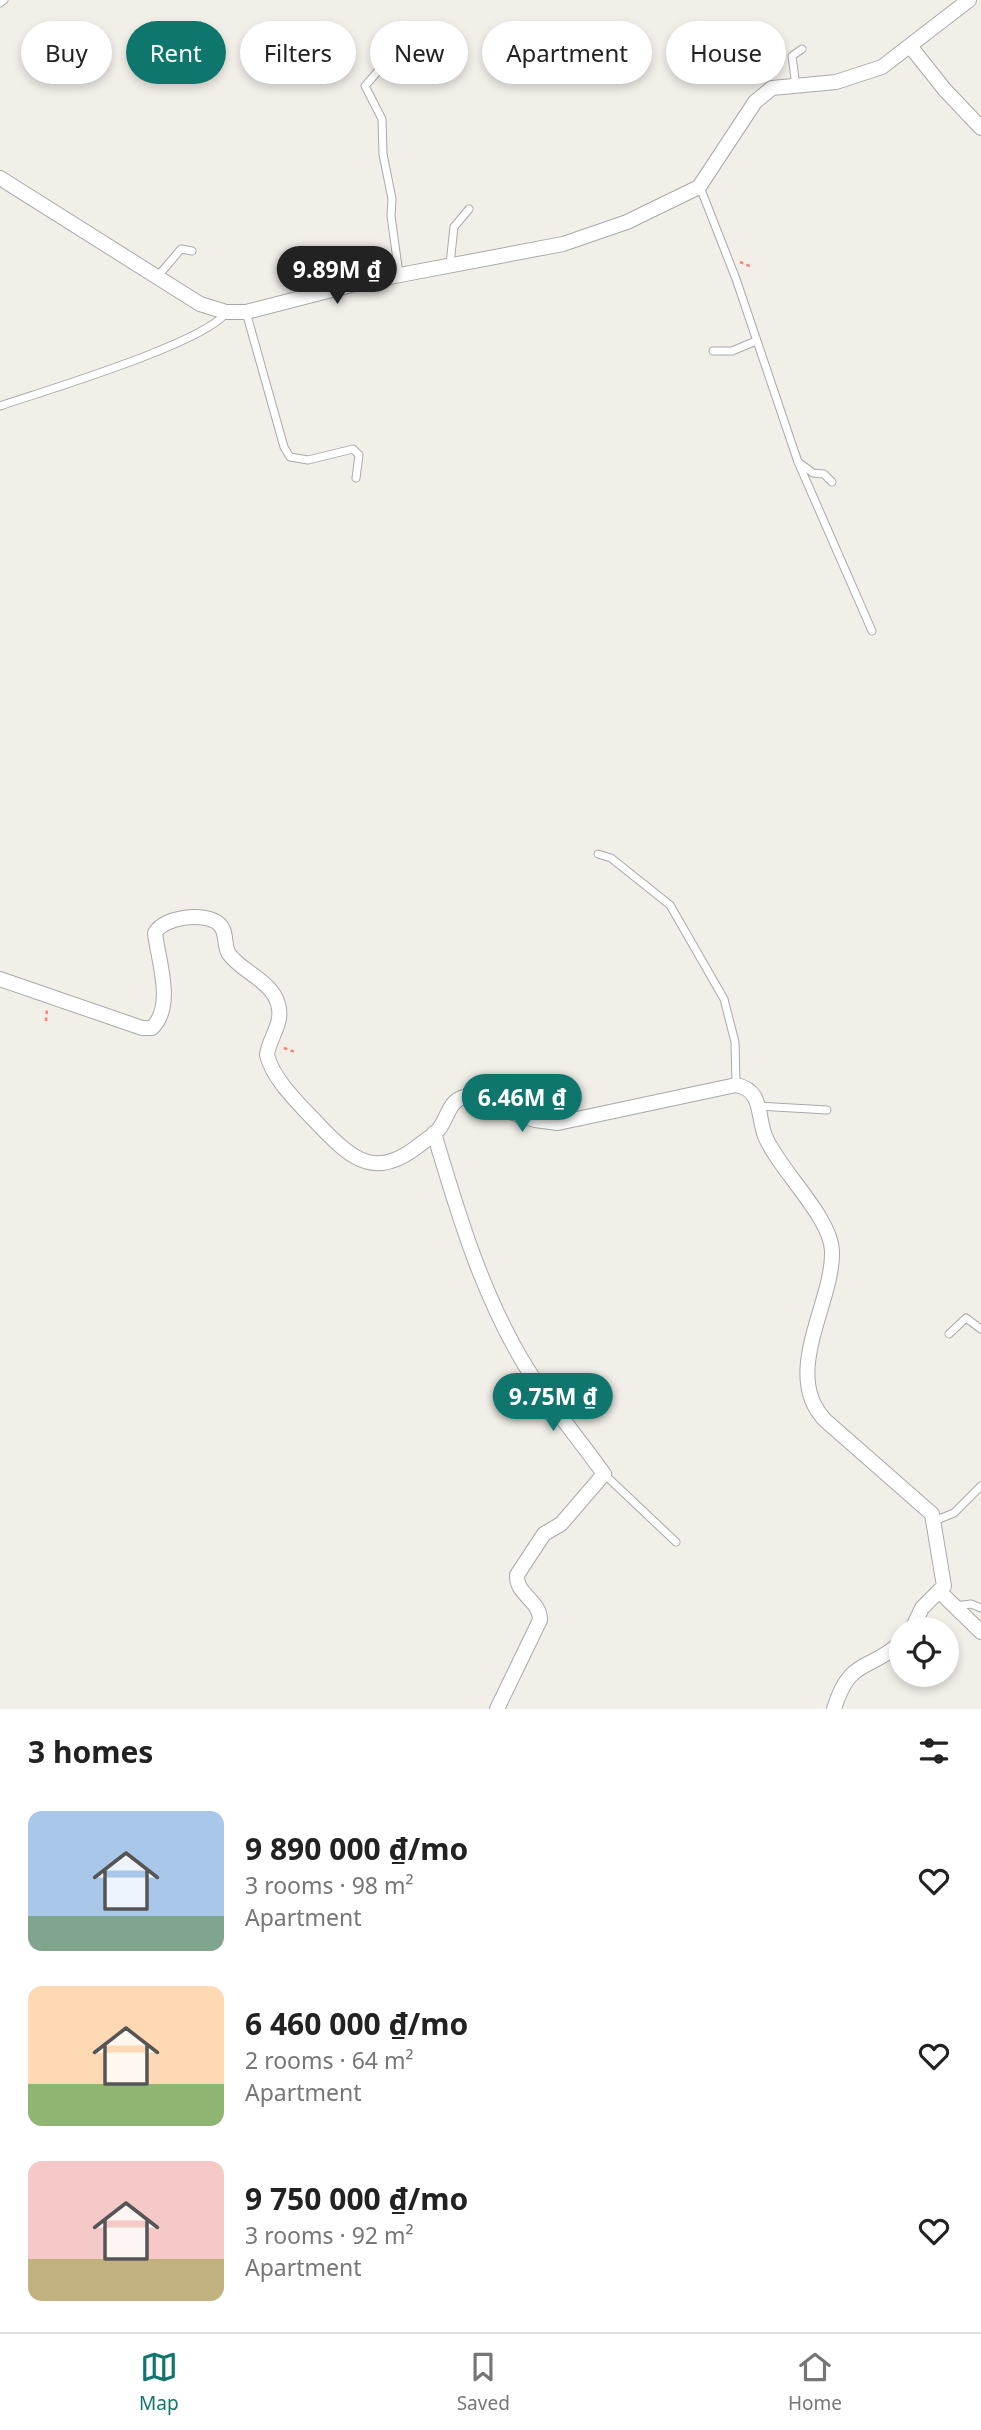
<!DOCTYPE html>
<html lang="en">
<head>
<meta charset="utf-8">
<style>
	:root { --surface:#fff; --page:#f6f6f6; --text:#222; --muted:#767676; --line:#e0e0e0; --accent:#0f766e }
	body { margin:0; font-family:"Noto Sans",sans-serif; background:var(--page); color:var(--text); height:100vh; display:flex; flex-direction:column; font-size:26px; white-space:nowrap }
	* { box-sizing:border-box; margin:0 }
	p { font-size:23px; color:var(--muted) }
	.icon { flex:none; width:38px; height:38px; fill:none; stroke:currentColor; stroke-width:2; stroke-linecap:round; stroke-linejoin:round }
	.map { position:relative; height:1709px; overflow:hidden }
	.drawer { display:flex; flex-direction:column; background:var(--surface); flex:1 }
	.drawer>* { flex:none }
	.top-card { position:absolute; left:21px; top:21px; width:940px; height:63px; display:flex; gap:14px }
	.buttons { position:absolute; left:889px; top:1617px; display:grid; gap:14px }
	.buttons a { display:grid; place-items:center; width:70px; height:70px; border-radius:50%; background:var(--surface); box-shadow:0 4px 10px #0003; font-size:35px }
	.price { position:absolute; translate:-50% -60px; padding:0 16px; border-radius:24px; background:var(--accent); color:#fff; font-size:23px; line-height:46px; filter:drop-shadow(0 2px 4px #0008) }
	.price::after { content:''; position:absolute; left:50%; top:42px; width:21px; height:16px; margin-left:-10px; background:inherit; clip-path:polygon(0 0,100% 0,50% 100%) }
	.price.selected { background:#222; color:#fff }
	ul { padding:0; list-style:none }
	li { display:flex; align-items:center; gap:21px; height:175px; padding:0 28px }
	li span { display:grid; place-items:center; flex:none; width:196px; height:140px; border-radius:14px; color:#555 }
	li>.icon { margin-inline-start:auto }
	span .icon { width:84px; height:84px; fill:#fffc; stroke-width:1 }
	li b { font-size:30px }
	h2 { display:flex; justify-content:space-between; align-items:center; height:84px; padding:0 28px; font-size:30px }
	.pill { padding:0 24px; border-radius:32px; background:var(--surface); box-shadow:0 4px 10px #0003; font-size:24px; line-height:63px }
	.pill.selected { background:var(--accent); color:#fff }
	.dock { display:flex; justify-content:space-around; align-items:center; height:98px; border-top:2px solid var(--line); background:var(--surface); font-size:19px; color:var(--muted) }
	.dock a { display:grid; justify-items:center; gap:4px }
	.dock .selected { color:var(--accent) }
	.map>svg:first-child { display:block }
	.lines { fill:none; stroke-linecap:round; stroke-linejoin:round }
	.service-casing { stroke:#a9a9a9; stroke-width:9 }
	.minor-casing { stroke:#a9a9a9; stroke-width:16 }
	.path { stroke:#fa8072; stroke-width:2.5; stroke-dasharray:3.5 3.5; stroke-linecap:butt }
	.service { stroke:#fff; stroke-width:7 }
	.minor { stroke:#fff; stroke-width:14 }
</style>
</head>
<body>
<div class="map">
<svg width="981" height="1709" viewBox="0 0 981 1709">
	<rect width="100%" height="100%" fill="#f2efe9"/>
	<g class="lines">
		<g class="service-casing">
			<g id="service">
				<path d="M0 3 4 0"/>
				<path d="M385 63 365 86 382 119 383 154 392 199 391 216 399 274"/>
				<path d="M796 86 792 56 802 49"/>
				<path d="M700 187 736 279 798 462 872 631"/>
				<path d="M450 264 454 227 469 209"/>
				<path d="M158 276 181 249 192 251"/>
				<path d="M246 312 284 447 290 457 308 460 353 449 359 455 356 478"/>
				<path d="M713 351H732L756 341"/>
				<path d="M0 406C44 391 202 344 226 313"/>
				<path d="M798 462 813 473 824 474 832 482"/>
				<path d="M598 854 611 858 670 905 724 999 735 1042 736 1085"/>
				<path d="M759 1106 827 1110"/>
				<path d="M949 1334 966 1318 981 1329"/>
				<path d="M604 1474 676 1542"/>
				<path d="M934 1521 954 1513 981 1486"/>
				<path d="M955 1606 971 1604 981 1608"/>
			</g>
		</g>
		<g class="minor-casing">
			<g id="minor">
				<path d="M910 46 945 90 981 128"/>
				<path d="M0 178 200 304 226 312H246L363 282 563 244 627 222 699 187 755 102 772 88 836 82 882 67 969 0"/>
				<path d="M0 979 142 1028H152C175 1006 158 960 155 933 164 916 206 912 219 924 228 932 223 945 229 954 242 972 272 981 278 1004 284 1024 269 1037 267 1055 273 1080 301 1106 318 1124 354 1162 377 1180 422 1143 427 1139 434 1135 438 1130 448 1119 448 1101 464 1097L535 1120 558 1123 736 1085C763 1090 757 1115 765 1136 779 1170 831 1217 832 1251 834 1302 780 1375 826 1421L932 1514 944 1586 922 1608 912 1629"/>
				<path d="M434 1133C458 1214 483 1298 528 1370 551 1406 579 1439 604 1474L561 1524 544 1534 517 1575C516 1595 540 1600 540 1620L497 1709"/>
				<path d="M940 1592 981 1632"/>
				<path d="M834 1709C850 1656 870 1672 901 1642"/>
			</g>
		</g>
		<g class="path">
			<path d="M744 38 766 78"/>
			<path d="M740 262 752 267"/>
			<path d="M46 1021 47 1009"/>
			<path d="M284 1048 295 1052"/>
		</g>
		<use href="#service" class="service"/>
		<use href="#minor" class="minor"/>
	</g>
</svg>
<div class="buttons">
<a><svg class="icon" aria-label="locate" viewBox="0 0 24 24"><circle cx="12" cy="12" r="6"/><path d="M12 2v4M12 18v4M2 12h4M18 12h4"/></svg></a>
</div>
<b class="price selected" style="left:337px;top:306px">9.89M ₫</b>
<b class="price" style="left:522px;top:1134px">6.46M ₫</b>
<b class="price" style="left:553px;top:1433px">9.75M ₫</b>
<div class="top-card">
<a class="pill">Buy</a>
<a class="pill selected">Rent</a>
<a class="pill">Filters</a>
<a class="pill">New</a>
<a class="pill">Apartment</a>
<a class="pill">House</a>
</div>
</div>
<section class="drawer">
<h2>3 homes<svg class="icon" aria-label="filters" viewBox="0 0 24 24"><path d="M4 7h16M4 17h16"/><circle cx="9" cy="7" r="2"/><circle cx="15" cy="17" r="2"/></svg></h2>
<ul>
<li><span style="background:linear-gradient(#a9c7e8 75%,#7fa58c 0)"><svg class="icon" aria-label="home" viewBox="0 0 24 24"><path d="M3 11l9-7 9 7M6 9v11h12V9"/></svg></span><div><b>9 890 000 ₫/mo</b><p>3 rooms · 98 m²</p><p>Apartment</p></div><svg class="icon" aria-label="heart" viewBox="0 0 24 24"><path d="M12 20l-8-8c-3-5 5-10 8-4 3-6 11-1 8 4z"/></svg></li>
<li><span style="background:linear-gradient(#ffd9b3 70%,#8fb573 0)"><svg class="icon" aria-label="home" viewBox="0 0 24 24"><path d="M3 11l9-7 9 7M6 9v11h12V9"/></svg></span><div><b>6 460 000 ₫/mo</b><p>2 rooms · 64 m²</p><p>Apartment</p></div><svg class="icon" aria-label="heart" viewBox="0 0 24 24"><path d="M12 20l-8-8c-3-5 5-10 8-4 3-6 11-1 8 4z"/></svg></li>
<li><span style="background:linear-gradient(#f6c9c9 70%,#c2b280 0)"><svg class="icon" aria-label="home" viewBox="0 0 24 24"><path d="M3 11l9-7 9 7M6 9v11h12V9"/></svg></span><div><b>9 750 000 ₫/mo</b><p>3 rooms · 92 m²</p><p>Apartment</p></div><svg class="icon" aria-label="heart" viewBox="0 0 24 24"><path d="M12 20l-8-8c-3-5 5-10 8-4 3-6 11-1 8 4z"/></svg></li>
</ul>
</section>
<nav class="dock">
<a class="selected"><svg class="icon" aria-label="map" viewBox="0 0 24 24"><path d="M3 6l6-2 6 2 6-2v14l-6 2-6-2-6 2zM9 4v14M15 6v14"/></svg>Map</a>
<a><svg class="icon" aria-label="saved" viewBox="0 0 24 24"><path d="M7 4h10v16l-5-4-5 4z"/></svg>Saved</a>
<a><svg class="icon" aria-label="home" viewBox="0 0 24 24"><path d="M3 11l9-7 9 7M6 9v11h12V9"/></svg>Home</a>
</nav>
</body>
</html>
